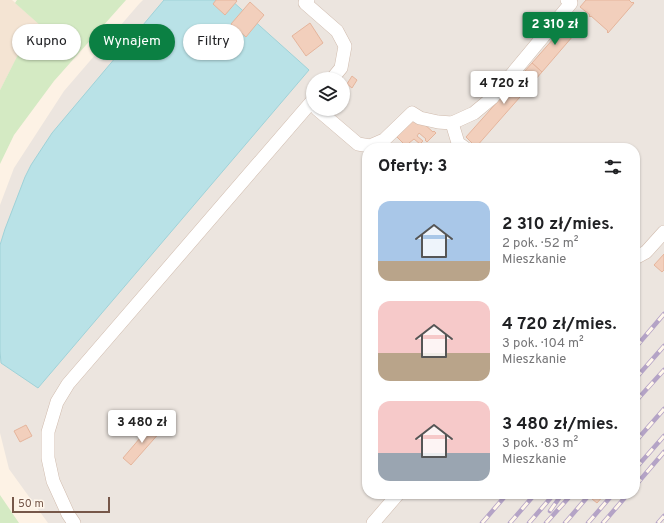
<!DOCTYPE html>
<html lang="pl">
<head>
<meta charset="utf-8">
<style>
	:root { --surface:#fff; --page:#f2f2f2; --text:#202124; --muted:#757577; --accent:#0b8043 }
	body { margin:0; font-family:Overpass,sans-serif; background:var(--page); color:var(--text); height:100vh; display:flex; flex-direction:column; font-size:15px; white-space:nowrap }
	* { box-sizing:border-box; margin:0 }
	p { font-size:13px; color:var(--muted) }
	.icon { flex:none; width:22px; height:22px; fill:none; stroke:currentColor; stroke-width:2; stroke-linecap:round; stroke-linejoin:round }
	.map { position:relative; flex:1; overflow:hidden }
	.panel { position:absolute; left:362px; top:143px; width:278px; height:356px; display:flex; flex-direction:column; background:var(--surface); border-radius:16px; box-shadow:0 1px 3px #0004 }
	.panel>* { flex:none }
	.hud { position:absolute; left:12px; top:24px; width:290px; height:36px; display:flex; gap:8px }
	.fabs { position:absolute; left:306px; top:72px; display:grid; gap:8px }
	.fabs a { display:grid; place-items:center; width:44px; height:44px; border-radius:50%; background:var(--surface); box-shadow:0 1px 3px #0004; font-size:20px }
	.scale { position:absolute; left:12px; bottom:10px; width:98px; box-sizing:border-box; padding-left:4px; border:2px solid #765749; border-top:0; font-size:11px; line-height:14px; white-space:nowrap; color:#765749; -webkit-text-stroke:3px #fff6eb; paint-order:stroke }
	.price { position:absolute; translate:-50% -34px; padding:0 9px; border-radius:4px; background:#fff; color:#222; font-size:13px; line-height:26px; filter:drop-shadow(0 1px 2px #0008) }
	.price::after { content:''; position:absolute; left:50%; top:24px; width:12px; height:9px; margin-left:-6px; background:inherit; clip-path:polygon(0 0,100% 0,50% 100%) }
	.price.on { background:var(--accent); color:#fff }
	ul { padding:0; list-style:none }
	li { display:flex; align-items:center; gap:12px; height:100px; padding:0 16px }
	li span { display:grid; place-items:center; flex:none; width:112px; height:80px; border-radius:12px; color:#555 }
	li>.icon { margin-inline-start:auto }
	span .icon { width:48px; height:48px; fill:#fffc; stroke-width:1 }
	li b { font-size:17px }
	h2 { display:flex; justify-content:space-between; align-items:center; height:48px; padding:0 16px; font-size:17px }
	.tag { padding:0 14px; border-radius:18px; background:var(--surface); box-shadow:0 1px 3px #0004; font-size:14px; line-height:36px }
	.tag.on { background:var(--accent); color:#fff }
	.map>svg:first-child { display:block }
	.residential { fill:#f4e4d3 }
	.industrial { fill:#ece5df; fill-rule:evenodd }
	.green { fill:#d4eac3 }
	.water { fill:#b9e2e7; stroke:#9fd2d8 }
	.building { fill:#f2cfbc; stroke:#e5b59c }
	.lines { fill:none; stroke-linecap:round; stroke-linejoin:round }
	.minor-casing { stroke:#d0bbad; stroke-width:14 }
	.minor { stroke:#fff; stroke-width:13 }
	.rail-casing { stroke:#b4a3c6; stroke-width:4.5 }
	.rail { stroke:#fff6eb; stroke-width:3; stroke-dasharray:9; stroke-linecap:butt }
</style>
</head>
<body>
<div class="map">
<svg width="664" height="523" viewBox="0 0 664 523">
	<rect width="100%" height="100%" fill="#fdf2e5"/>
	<path class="residential" d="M0 0H12L51 35 38 56 23 46 0 90Z"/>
	<path class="industrial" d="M143 0H664V523H48L9 469 0 433V205L14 168 64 91 139 4ZM313 79H343V109H313ZM367 148H635V494H367Z"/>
	<g class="green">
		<path d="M17 0H126L54 81 14 135 0 164V90L23 45 38 56 51 35 15 3Z"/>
		<path d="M0 494V495L19 523H0Z"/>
	</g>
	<path class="water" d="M164 0H231L309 70 38 388 1 363 0 351V245L5 229 25 177 31 165 52 133Z"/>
	<g class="building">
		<path d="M216 0H236L237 1 225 15 213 4Z"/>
		<path d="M586 0H629L632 3 633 2 634 3 608 33 607 32 608 31 591 16 590 17 589 16 590 15 580 7Z"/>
		<path d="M250 2 264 15 246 37 231 24Z"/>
		<path d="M569 21 579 29 542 72 532 63Z"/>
		<path d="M310 23 323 43 306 56 292 36Z"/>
		<path d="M532 63 542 72 476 147 466 137Z"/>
		<path d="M352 76 357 80 352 88 347 84Z"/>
		<path d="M414 115 433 132 434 131 436 133 427 142 425 140 426 139 419 133 417 136 423 141 420 144 414 139 409 143 410 144 407 147 395 135Z"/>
		<path d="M664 254V270L662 272 654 265Z"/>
		<path d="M152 424 161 431 131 465 123 458Z"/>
		<path d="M26 425 32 436 20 442 14 431Z"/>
		<path d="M597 494H605L597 503 592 499Z"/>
	</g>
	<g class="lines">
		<g class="minor-casing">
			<g id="minor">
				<path d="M308 0 305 3 337 31 345 46 341 68 332 79"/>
				<path d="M317 109 358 144 370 146 384 140 412 113 420 118 438 122 452 123 474 113 492 98 571 3 567 0"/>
				<path d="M452 123 458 143 465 148"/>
				<path d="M635 258 646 252 664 232"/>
				<path d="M74 523 68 514 53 481 48 458V432L57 402 68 384 313 100"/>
				<path d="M373 523 398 494"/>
			</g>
		</g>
		<use href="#minor" class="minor"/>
		<g class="rail-casing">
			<g id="rail">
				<path d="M635 348 664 314"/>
				<path d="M635 379 664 346"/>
				<path d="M635 402 664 370"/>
				<path d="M635 442 664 409"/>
				<path d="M635 469 664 436"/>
				<path d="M635 486 664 452"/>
				<path d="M550 511 562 494"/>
				<path d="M482 523 507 494"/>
				<path d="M510 523 535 494"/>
				<path d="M529 523 554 494"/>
				<path d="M546 523 572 494"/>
				<path d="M565 523 590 494"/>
				<path d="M588 523 613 494"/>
				<path d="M603 523 628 494"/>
				<path d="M658 523 664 516"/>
			</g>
		</g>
		<use href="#rail" class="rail"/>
	</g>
</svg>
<div class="fabs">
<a><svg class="icon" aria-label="layers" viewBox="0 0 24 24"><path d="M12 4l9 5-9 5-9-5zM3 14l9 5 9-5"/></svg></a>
</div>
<div class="scale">50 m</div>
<b class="price on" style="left:555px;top:46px">2 310 zł</b>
<b class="price" style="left:504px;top:105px">4 720 zł</b>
<b class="price" style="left:142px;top:444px">3 480 zł</b>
<div class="hud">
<a class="tag">Kupno</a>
<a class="tag on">Wynajem</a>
<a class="tag">Filtry</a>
</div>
<section class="panel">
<h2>Oferty: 3<svg class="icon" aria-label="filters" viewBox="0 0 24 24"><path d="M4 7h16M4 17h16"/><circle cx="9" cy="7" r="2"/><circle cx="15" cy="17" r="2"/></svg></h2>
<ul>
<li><span style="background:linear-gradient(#a9c7e8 75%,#b9a48a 0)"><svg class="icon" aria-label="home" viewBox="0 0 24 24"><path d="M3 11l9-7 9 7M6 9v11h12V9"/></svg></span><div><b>2 310 zł/mies.</b><p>2 pok. · 52 m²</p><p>Mieszkanie</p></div></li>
<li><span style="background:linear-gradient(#f6c9c9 65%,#b9a48a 0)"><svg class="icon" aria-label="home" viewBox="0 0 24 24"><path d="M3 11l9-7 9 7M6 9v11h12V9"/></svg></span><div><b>4 720 zł/mies.</b><p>3 pok. · 104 m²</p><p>Mieszkanie</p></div></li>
<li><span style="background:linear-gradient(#f6c9c9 65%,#9aa5b1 0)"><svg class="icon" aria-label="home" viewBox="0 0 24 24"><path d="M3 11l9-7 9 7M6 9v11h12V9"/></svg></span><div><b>3 480 zł/mies.</b><p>3 pok. · 83 m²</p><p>Mieszkanie</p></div></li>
</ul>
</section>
</div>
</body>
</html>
